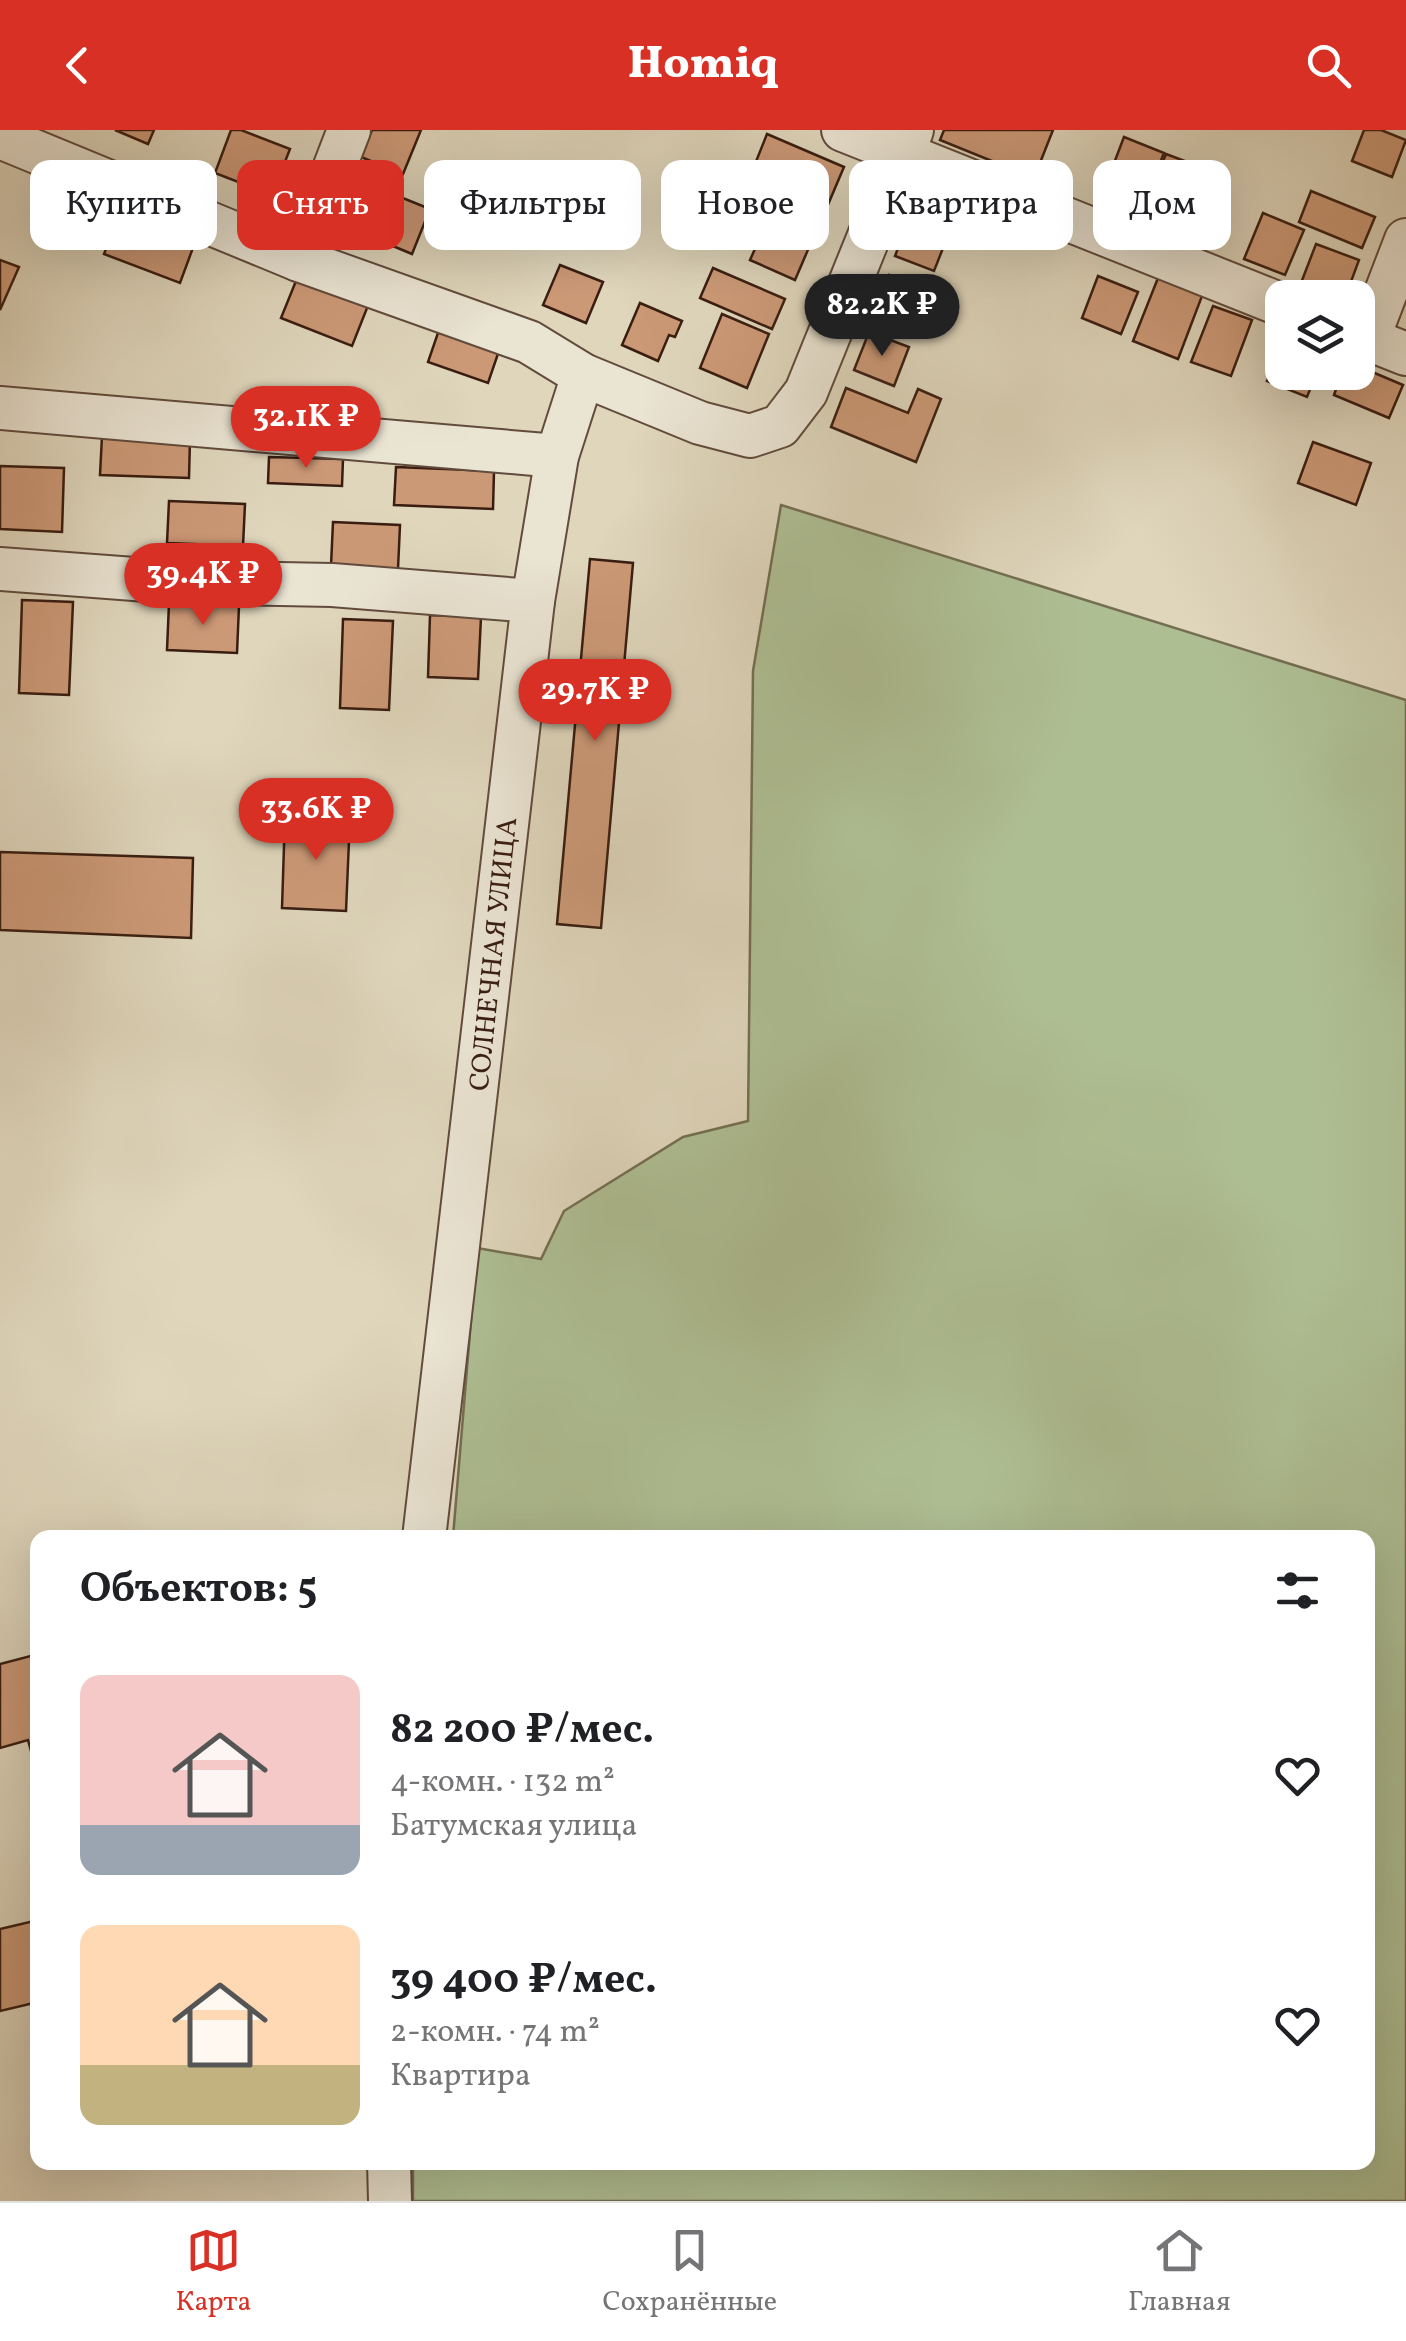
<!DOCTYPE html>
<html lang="ru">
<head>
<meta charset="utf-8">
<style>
	:root { --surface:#fff; --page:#f2f2f2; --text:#202124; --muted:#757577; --line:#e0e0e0; --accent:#d93025 }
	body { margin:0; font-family:Vollkorn,serif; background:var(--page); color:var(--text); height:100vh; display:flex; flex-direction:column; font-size:38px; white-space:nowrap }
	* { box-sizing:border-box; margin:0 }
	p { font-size:32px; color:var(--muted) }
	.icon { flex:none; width:55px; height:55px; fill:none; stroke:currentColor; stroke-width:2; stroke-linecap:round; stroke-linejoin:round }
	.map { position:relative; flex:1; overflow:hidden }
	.drawer { position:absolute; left:30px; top:1400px; width:1345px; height:640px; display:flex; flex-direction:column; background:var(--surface); border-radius:20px; box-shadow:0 10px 40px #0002 }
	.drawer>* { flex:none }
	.hud { position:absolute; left:30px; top:30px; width:1348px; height:90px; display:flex; gap:20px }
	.controls { position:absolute; left:1265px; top:150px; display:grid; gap:20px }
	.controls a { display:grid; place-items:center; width:110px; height:110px; border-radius:20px; background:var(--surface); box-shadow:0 10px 40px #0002; font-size:50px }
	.price { position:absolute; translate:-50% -85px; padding:0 22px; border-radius:35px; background:var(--accent); color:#fff; font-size:32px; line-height:65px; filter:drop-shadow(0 2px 5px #0008) }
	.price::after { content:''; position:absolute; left:50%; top:60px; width:30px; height:22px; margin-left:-15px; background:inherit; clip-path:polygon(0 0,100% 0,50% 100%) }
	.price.current { background:#222; color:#fff }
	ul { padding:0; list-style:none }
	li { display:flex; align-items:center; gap:30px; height:250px; padding:0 50px }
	li span { display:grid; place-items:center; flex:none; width:280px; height:200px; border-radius:20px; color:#555 }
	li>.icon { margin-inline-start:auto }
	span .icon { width:120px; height:120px; fill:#fffc; stroke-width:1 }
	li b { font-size:42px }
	h2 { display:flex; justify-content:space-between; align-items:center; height:120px; padding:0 50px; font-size:42px }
	.pill { padding:0 35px; border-radius:20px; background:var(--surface); box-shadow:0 10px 40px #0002; font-size:35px; line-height:90px }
	.pill.current { background:var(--accent); color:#fff }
	header { display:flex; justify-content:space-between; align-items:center; height:130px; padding:0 50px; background:var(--accent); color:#fff; font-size:45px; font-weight:800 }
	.menu { display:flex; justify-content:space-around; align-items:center; height:140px; border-top:2px solid var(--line); background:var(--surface); font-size:28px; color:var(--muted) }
	.menu a { display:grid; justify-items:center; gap:5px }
	.menu .current { color:var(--accent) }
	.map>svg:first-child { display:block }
	.green { fill:#aebe93; stroke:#746e52; stroke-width:2.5 }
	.building { fill:#c97; stroke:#391d11; stroke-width:2.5 }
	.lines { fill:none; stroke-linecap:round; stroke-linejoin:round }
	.minor-casing { stroke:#624b3c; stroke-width:46 }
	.minor { stroke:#eae4d3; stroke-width:42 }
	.labels { text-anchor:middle; stroke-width:8; stroke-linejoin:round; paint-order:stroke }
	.street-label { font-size:28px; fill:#391d11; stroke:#eae4d3 }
</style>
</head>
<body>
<header><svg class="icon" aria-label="back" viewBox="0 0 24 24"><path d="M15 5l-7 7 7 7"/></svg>Homiq<svg class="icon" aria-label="search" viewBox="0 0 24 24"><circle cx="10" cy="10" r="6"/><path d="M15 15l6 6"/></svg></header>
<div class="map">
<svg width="1406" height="2071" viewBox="0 0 1406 2071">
	<rect width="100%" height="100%" fill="#dfd6bc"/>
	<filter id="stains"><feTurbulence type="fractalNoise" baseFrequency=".002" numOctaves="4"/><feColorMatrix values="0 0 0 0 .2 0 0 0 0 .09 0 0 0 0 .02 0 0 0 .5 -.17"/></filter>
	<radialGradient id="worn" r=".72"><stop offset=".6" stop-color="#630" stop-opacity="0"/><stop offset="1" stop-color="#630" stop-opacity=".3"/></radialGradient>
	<path class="green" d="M781 375 1406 570V2071H413V2032H1368V1408L453 1407 477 1118 541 1129 564 1081 683 1007 748 991 753 541Z"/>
	<g class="building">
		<path d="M115 0H154L148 14Z"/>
		<path d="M231 0H241L290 19 272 65 215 43Z"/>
		<path d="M372 0H421L403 44 361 27Z"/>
		<path d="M944 0H1053L1034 48 940 10Z"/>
		<path d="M1364 0H1381L1406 10 1392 47 1352 31Z"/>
		<path d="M767 4 844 37 824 84 778 64 786 47 755 34Z"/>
		<path d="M1124 7 1164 23 1139 85 1100 70Z"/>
		<path d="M1166 24 1206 39 1181 102 1141 86Z"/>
		<path d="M363 52 430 79 412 124 345 96Z"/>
		<path d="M1311 61 1375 87 1362 118 1299 92Z"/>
		<path d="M917 69 956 85 934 141 895 126Z"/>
		<path d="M122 76 198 104 180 153 104 124Z"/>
		<path d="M772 81 816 101 795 150 750 130Z"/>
		<path d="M1263 83 1304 100 1285 145 1244 129Z"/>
		<path d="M1316 114 1359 130 1345 168 1301 153Z"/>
		<path d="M0 130 19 137 0 180Z"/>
		<path d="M560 135 603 152 586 193 543 175Z"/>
		<path d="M302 136 373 163 352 216 281 188Z"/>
		<path d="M713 138 785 169 772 199 700 168Z"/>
		<path d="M889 145 951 169 937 204 876 181Z"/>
		<path d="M1098 146 1138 162 1121 204 1082 188Z"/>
		<path d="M1158 148 1202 166 1178 229 1133 211Z"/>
		<path d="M640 173 682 191 675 207 669 205 658 231 622 215Z"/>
		<path d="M1213 176 1252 190 1231 246 1191 232Z"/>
		<path d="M722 184 769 204 747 258 700 238Z"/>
		<path d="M441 194 501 215 488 253 428 232Z"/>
		<path d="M869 202 909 217 894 256 854 240Z"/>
		<path d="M1282 214V242H1317L1307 267 1267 251Z"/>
		<path d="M1358 236 1403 255 1389 288 1334 265 1342 242H1358Z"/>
		<path d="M846 258 908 283 918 259 941 269 916 332 831 297Z"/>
		<path d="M102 306 190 309 189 348 100 345Z"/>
		<path d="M1313 312 1371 333 1356 375 1298 353Z"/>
		<path d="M269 327 343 329 342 356 268 353Z"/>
		<path d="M0 336 64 338 62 402 0 399Z"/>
		<path d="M396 337 494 341 493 379 394 375Z"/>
		<path d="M169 371 245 374 243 416 167 413Z"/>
		<path d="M333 392 400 395 398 439 331 436Z"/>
		<path d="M590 429 633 433 601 798 557 794Z"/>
		<path d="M22 470 73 472 69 565 19 563Z"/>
		<path d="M169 473 239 476 237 523 167 520Z"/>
		<path d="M430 485 481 487 478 549 428 547Z"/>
		<path d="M343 489 393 491 389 580 340 578Z"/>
		<path d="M285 685 350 687 346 781 282 778Z"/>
		<path d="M0 722 193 728 191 808 0 800Z"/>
		<path d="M38 1524V1647L28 1610 0 1618V1534Z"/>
		<path d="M38 1790V1872L0 1881V1799Z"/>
	</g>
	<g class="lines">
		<g class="minor-casing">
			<g id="minor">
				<path d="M843 0 1282 175"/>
				<path d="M0 7 299 130 529 212 583 245 700 293 750 306 780 296 806 262 912 0"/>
				<path d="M299 130 349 0"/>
				<path d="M1358 205 1406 224"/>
				<path d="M1368 209 1406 110"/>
				<path d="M0 278 557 326"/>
				<path d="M0 439 174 452 332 455 533 471"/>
				<path d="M424 1408 533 471 557 326 583 245"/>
				<path d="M389 2032 390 2071"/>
			</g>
		</g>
		<use href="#minor" class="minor"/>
	</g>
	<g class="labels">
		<g class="street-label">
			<text transform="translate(492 824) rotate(-84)" y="10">СОЛНЕЧНАЯ УЛИЦА</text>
		</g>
	</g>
	<rect width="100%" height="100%" filter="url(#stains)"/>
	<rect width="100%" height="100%" fill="url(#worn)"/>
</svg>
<div class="controls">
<a><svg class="icon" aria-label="layers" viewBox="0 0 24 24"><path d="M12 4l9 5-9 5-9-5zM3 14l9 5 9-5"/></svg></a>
</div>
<b class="price current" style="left:882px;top:229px">82.2K ₽</b>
<b class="price" style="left:306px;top:341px">32.1K ₽</b>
<b class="price" style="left:203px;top:498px">39.4K ₽</b>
<b class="price" style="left:595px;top:614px">29.7K ₽</b>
<b class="price" style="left:316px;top:733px">33.6K ₽</b>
<div class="hud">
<a class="pill">Купить</a>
<a class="pill current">Снять</a>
<a class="pill">Фильтры</a>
<a class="pill">Новое</a>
<a class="pill">Квартира</a>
<a class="pill">Дом</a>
</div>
<section class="drawer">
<h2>Объектов: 5<svg class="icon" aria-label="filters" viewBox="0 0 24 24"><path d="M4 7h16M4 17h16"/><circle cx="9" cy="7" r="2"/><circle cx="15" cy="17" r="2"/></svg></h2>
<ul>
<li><span style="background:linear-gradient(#f6c9c9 75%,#9aa5b1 0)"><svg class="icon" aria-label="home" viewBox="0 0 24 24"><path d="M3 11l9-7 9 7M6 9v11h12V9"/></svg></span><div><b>82 200 ₽/мес.</b><p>4-комн. · 132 m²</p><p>Батумская улица</p></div><svg class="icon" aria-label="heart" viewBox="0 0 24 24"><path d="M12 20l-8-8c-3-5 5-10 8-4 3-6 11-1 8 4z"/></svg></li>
<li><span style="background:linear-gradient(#ffd9b3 70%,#c2b280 0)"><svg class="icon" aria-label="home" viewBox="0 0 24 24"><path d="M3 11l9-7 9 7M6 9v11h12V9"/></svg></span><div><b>39 400 ₽/мес.</b><p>2-комн. · 74 m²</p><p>Квартира</p></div><svg class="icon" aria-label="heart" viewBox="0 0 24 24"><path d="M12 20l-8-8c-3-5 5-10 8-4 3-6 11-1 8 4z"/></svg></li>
</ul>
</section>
</div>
<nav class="menu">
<a class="current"><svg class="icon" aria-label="map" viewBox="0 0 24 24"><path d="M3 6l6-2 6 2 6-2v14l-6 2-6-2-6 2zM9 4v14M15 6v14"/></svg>Карта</a>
<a><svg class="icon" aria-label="saved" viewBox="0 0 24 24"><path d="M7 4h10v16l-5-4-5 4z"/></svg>Сохранённые</a>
<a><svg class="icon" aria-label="home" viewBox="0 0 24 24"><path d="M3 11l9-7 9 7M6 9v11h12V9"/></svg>Главная</a>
</nav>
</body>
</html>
